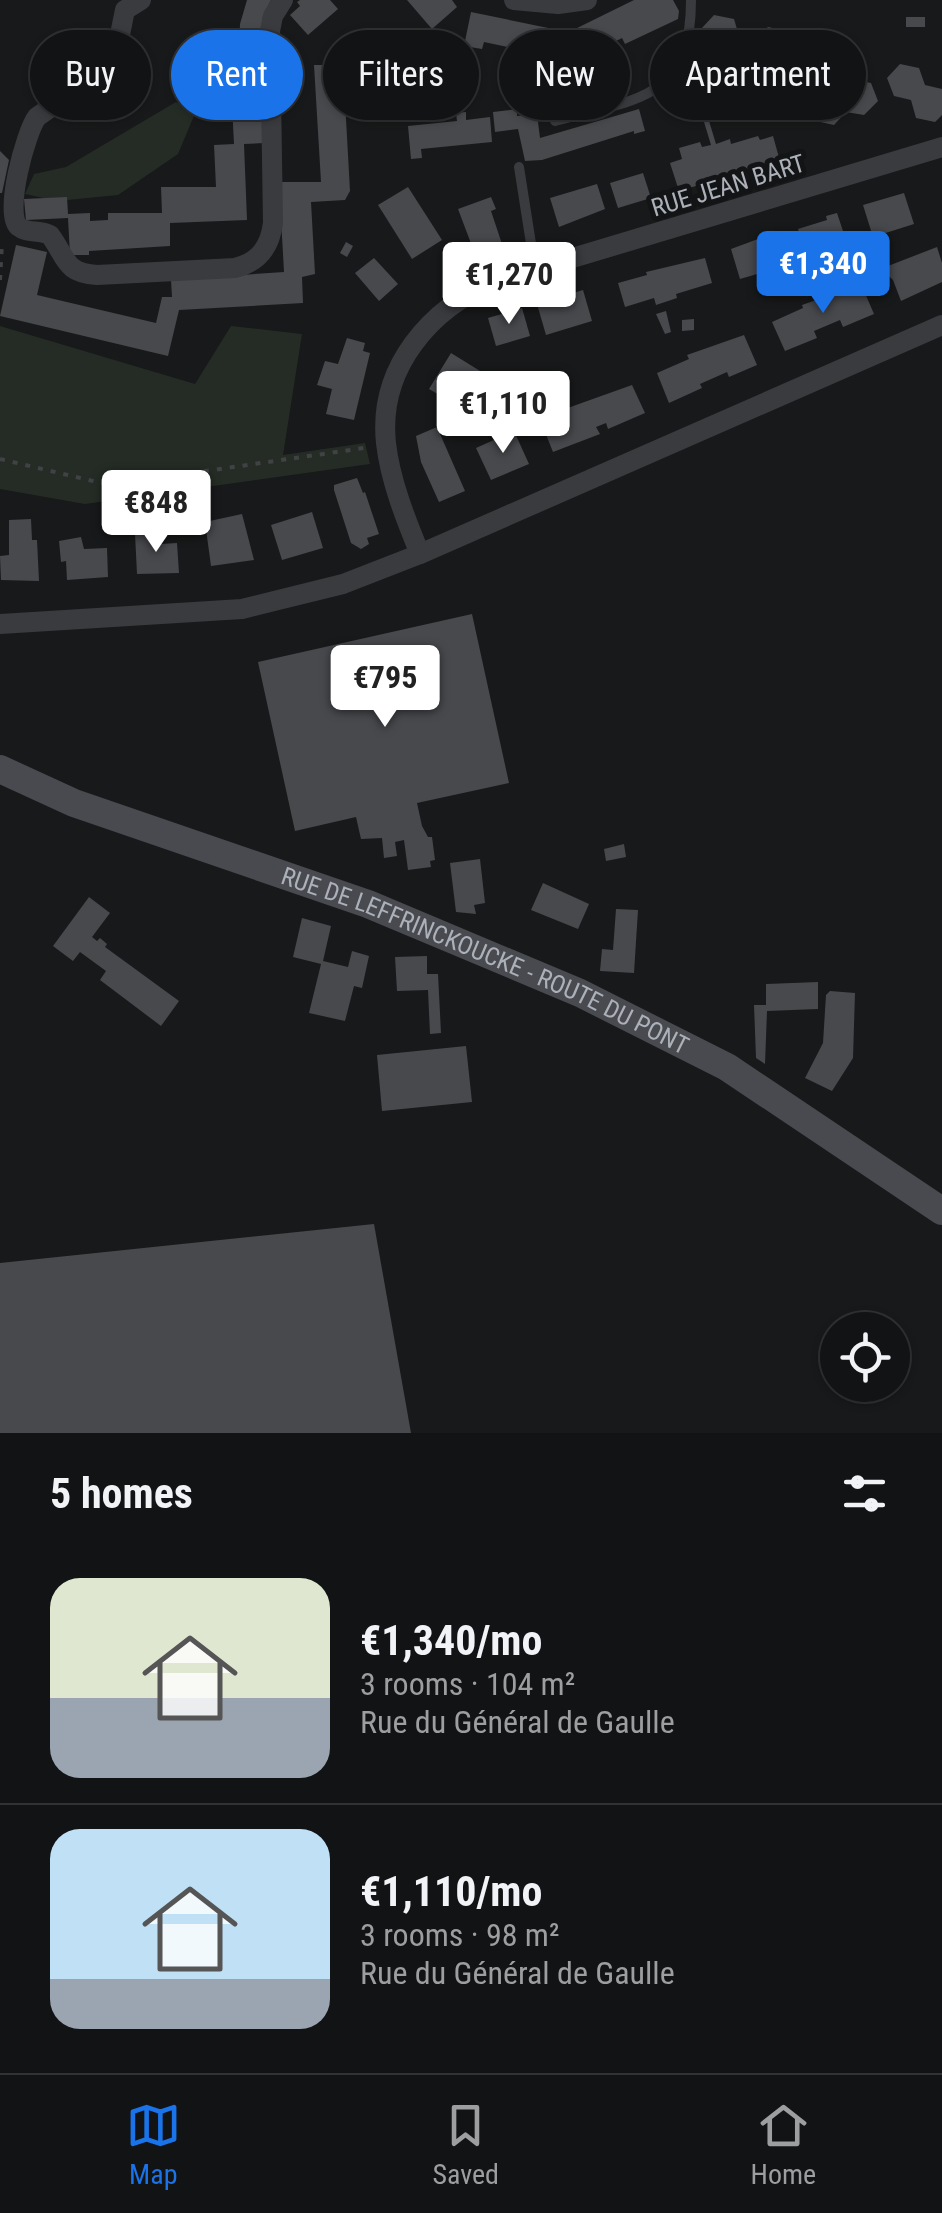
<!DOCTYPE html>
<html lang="en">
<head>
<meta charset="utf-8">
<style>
	:root { --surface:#121314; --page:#1b1c1d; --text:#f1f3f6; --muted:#9c9ea0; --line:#313234; --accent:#1a73e8 }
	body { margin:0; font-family:"Roboto Condensed",sans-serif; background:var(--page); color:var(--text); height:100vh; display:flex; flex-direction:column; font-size:38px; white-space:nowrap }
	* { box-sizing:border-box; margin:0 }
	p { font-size:32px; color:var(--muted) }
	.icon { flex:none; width:55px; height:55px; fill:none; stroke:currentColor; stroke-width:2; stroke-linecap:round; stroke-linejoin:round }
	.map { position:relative; height:1433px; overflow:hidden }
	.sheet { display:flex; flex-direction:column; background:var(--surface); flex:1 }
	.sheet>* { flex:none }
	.top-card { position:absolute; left:30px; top:30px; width:882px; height:90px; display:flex; gap:20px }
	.fabs { position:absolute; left:820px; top:1312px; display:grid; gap:20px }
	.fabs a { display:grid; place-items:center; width:90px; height:90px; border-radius:50%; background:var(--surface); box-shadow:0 2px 8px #0004,0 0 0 2px var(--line); font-size:50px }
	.price { position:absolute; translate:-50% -85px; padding:0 22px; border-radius:10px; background:#fff; color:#222; font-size:32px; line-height:65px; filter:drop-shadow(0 2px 5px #0008) }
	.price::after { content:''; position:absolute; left:50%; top:60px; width:30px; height:22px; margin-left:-15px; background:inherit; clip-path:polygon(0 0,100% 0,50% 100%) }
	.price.selected { background:var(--accent); color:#fff }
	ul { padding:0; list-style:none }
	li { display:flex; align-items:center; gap:30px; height:250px; padding:0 50px }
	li+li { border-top:2px solid var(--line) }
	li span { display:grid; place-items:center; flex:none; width:280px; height:200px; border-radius:30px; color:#555 }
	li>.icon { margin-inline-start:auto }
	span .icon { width:120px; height:120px; fill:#fffc; stroke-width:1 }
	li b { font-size:42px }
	h2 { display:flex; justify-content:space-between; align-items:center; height:120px; padding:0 50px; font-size:42px }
	.pill { padding:0 35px; border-radius:45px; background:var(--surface); box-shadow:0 2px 8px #0004,0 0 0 2px var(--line); font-size:35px; line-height:90px }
	.pill.selected { background:var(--accent); color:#fff }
	.menu { display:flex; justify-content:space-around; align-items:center; height:140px; border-top:2px solid var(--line); background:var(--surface); font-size:28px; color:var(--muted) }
	.menu a { display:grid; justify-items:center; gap:5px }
	.menu .selected { color:var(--accent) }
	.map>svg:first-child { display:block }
	.green { fill:#252c25 }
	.building { fill:#48494d }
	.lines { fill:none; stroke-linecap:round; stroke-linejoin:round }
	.path { stroke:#404246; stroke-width:4; stroke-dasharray:5 8; stroke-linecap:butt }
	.lane { stroke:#3a3b3f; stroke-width:10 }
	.street { stroke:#3a3b3f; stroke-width:20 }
	.secondary { stroke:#484a4f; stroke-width:28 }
	.labels { text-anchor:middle; stroke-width:10; stroke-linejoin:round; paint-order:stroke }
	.street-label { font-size:25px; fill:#acb0b9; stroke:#131415 }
</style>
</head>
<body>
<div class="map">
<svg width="942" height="1433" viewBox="0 0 942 1433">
	<rect width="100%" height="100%" fill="#18191a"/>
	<g class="green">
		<path d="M176 102 196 111 178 154 118 195 57 201 25 194 34 174 66 167Z"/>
		<path d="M0 326 195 384 231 326 302 334 283 455 365 443 370 464 85 504 0 489Z"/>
	</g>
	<g class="building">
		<path d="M247 0H271L263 16 260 43 239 44 240 24Z"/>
		<path d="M300 0H330L338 9 308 35 290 15 300 6 297 2Z"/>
		<path d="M407 0H452L457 7 432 29Z"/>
		<path d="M634 0H673L679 11 678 19 625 44 622 38 586 56 573 30Z"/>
		<path d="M471 12 558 30 552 64 534 61 535 53 484 42 482 49 464 46Z"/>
		<path d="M714 15 734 19 739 36 755 40 768 27 787 31 792 49 779 64 761 60 750 72 756 90 742 104 723 100 717 81 729 68 724 52 707 48 701 29Z"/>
		<rect x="906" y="17" width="19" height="10"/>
		<path d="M900 64 919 68 925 85 942 89V115L935 122 916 118 911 100 894 96 887 78Z"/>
		<path d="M261 65 265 143 244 144 247 220 170 223V246L89 251V255H70L68 218 26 220 24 199 67 197 68 214 90 213V221L108 220V213H162L161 187H216L214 145 234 144 230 66Z"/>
		<path d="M314 65H343L350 191 345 200 311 202 315 274 302 277 303 303 179 310 168 356 0 316 16 245 47 252 37 295 156 323 162 297H172L171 280 284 272 279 182H321Z"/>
		<path d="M799 67 818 71 824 88 840 92 852 79 871 83 878 101 864 115 846 112 834 125 816 121 811 104 793 100 787 80Z"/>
		<path d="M545 68 614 74 613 93 544 87Z"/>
		<path d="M517 109V116L537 114 540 138 639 109 645 131 634 134V131L542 160 525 161 518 129 495 132 493 112Z"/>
		<path d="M706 111 716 144 730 139 731 144 758 136 760 140 773 136 780 161 679 191 670 163 682 159 679 148 700 142 702 147 711 145 701 112Z"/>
		<path d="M466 112V120L490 117 492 142 421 149 422 158 411 159 408 126 457 121 456 113Z"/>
		<path d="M0 151 9 160 2 193H0Z"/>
		<path d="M643 173 651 198 618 208 610 183Z"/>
		<path d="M597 184 605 209 559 227 550 198Z"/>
		<path d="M408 187 442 240 412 259 378 205Z"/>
		<path d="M904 193 914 224 873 237 863 205Z"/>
		<path d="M491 197 496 209 491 211 502 244 475 254 458 209Z"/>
		<path d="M837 213 848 246 807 259 798 229 827 220 826 216Z"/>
		<path d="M771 234 781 267 740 279 731 249Z"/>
		<path d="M346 242 353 246 347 257 340 253Z"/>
		<path d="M937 247 942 263V282L901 301 893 280 887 274 888 266Z"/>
		<path d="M374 258 398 284 379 301 355 273Z"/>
		<path d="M705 258 712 283 676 294 677 298 656 305 654 298 625 307 618 283 647 275 646 272Z"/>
		<path d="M795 274 799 286 787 289 783 277Z"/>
		<path d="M861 284 874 314 843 327 840 320 814 331 817 338 785 351 772 322 803 308 802 305Z"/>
		<path d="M583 290 592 321 546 335 537 304Z"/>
		<path d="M522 308 530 336 496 346 488 318Z"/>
		<path d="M666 311 671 332 665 334 656 314Z"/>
		<path d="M694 319V330L682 331V320Z"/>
		<path d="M744 335 757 365 729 377 727 372 700 384 702 388 669 403 657 373 689 359 687 355Z"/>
		<path d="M347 338 365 343 363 351 370 353 354 420 326 414 332 389 317 385 325 361 338 364Z"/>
		<path d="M451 353 485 374 478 385 469 379 455 404 429 389Z"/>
		<path d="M632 385 645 413 608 429 606 423 596 427 600 434 553 452 543 427 538 429 534 420Z"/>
		<path d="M517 409 522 419 511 424 507 413Z"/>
		<path d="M437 427 465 491 439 502 421 462 416 436Z"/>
		<path d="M514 431 529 464 491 480 476 448Z"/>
		<path d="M357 478 363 493 365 492 379 534 367 538 369 544 361 549 351 543 334 490V485Z"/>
		<path d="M312 512 323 548 282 560 271 525Z"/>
		<path d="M242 514 254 560 211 566 205 522Z"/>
		<path d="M31 519 32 540H37L39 581 1 580 0 556 9 555V520Z"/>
		<path d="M160 533V544L177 543 179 573 137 574 135 534Z"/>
		<path d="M81 537 84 549 107 548 108 577 67 580 66 561 61 562 59 541Z"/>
		<path d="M472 614 509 783 417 803 422 826 428 837H432L435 860 430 861 431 867 408 870 404 840 395 842 397 856 384 858 382 838 361 839 356 817 295 831 258 662Z"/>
		<path d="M624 844 626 857 606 861 604 849Z"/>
		<path d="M480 859 485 903 474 905 476 914 456 912 450 863Z"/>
		<path d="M543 883 589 904 578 929 531 910Z"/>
		<path d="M89 897 110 913 92 937 97 941 100 938 107 944 105 947 179 1001 161 1026 100 980 106 971 80 952 73 961 53 946Z"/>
		<path d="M616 909 638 910 634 973 600 971 602 949 613 950Z"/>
		<path d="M302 918 331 926 323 961 348 967 352 951 369 956 362 988 354 986 345 1021 309 1013 321 964 293 957Z"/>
		<path d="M427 956V974H438L441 1033 430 1034 428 990 397 991 395 957Z"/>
		<path d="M818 982V1009L767 1011 765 1064 756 1058 754 1005H766V984Z"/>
		<path d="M830 991 855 993 853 1058 832 1091 805 1078 823 1043 826 995Z"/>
		<path d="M466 1046 472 1102 382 1111 377 1055Z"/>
		<path d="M374 1224 411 1433H0V1263Z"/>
	</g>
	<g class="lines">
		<g class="path">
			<path d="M0 280 2 243"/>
			<path d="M0 459 110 485 364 448"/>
		</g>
		<g class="lane">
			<path d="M555 121C635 99 691 101 691 0"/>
			<path d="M519 167 535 269"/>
		</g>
		<g class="street">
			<path d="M141 0 125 10 116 54 108 67 37 117C26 131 3 215 19 227 26 233 41 230 50 235 67 258 64 273 97 275L235 268C259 262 270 247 273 223L270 31 273 16 283 0"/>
			<path d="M514 0 558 4 587 0"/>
			<path d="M420 554C406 520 390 480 386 443 378 368 430 308 496 281L942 147"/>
			<path d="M0 624 242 609 343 584 420 554 942 325"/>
		</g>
		<path class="secondary" id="s1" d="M0 769 74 803 368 904 580 993 727 1067 942 1211"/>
	</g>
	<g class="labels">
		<g class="street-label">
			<text transform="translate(728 185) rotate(-17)" y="9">RUE JEAN BART</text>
			<text dy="9" stroke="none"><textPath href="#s1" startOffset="522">RUE DE LEFFRINCKOUCKE - ROUTE DU PONT</textPath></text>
		</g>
	</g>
</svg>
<div class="fabs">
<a><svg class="icon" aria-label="locate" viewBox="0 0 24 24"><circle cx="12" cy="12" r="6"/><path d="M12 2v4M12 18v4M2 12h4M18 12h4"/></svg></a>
</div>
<b class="price selected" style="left:823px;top:316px">€1,340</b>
<b class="price" style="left:509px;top:327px">€1,270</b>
<b class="price" style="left:503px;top:456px">€1,110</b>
<b class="price" style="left:156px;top:555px">€848</b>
<b class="price" style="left:385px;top:730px">€795</b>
<div class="top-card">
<a class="pill">Buy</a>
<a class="pill selected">Rent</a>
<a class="pill">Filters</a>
<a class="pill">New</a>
<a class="pill">Apartment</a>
</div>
</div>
<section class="sheet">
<h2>5 homes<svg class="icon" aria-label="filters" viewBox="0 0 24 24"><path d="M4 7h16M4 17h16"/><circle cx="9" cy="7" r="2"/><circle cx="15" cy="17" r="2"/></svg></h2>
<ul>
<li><span style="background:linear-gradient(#dfe7d0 60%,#9aa5b1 0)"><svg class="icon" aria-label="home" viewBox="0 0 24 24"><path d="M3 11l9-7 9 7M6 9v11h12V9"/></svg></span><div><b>€1,340/mo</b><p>3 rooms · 104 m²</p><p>Rue du Général de Gaulle</p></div></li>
<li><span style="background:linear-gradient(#bfe0f5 75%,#9aa5b1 0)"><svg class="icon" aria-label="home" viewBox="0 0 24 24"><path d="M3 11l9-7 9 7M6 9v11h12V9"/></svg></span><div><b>€1,110/mo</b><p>3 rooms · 98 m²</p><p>Rue du Général de Gaulle</p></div></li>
</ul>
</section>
<nav class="menu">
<a class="selected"><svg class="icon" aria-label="map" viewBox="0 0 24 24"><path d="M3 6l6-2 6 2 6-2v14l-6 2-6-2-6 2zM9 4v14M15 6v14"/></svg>Map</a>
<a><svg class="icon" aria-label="saved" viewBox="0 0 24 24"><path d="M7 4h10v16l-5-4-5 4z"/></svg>Saved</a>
<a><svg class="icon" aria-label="home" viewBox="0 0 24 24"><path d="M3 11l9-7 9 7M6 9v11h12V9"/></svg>Home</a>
</nav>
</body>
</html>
